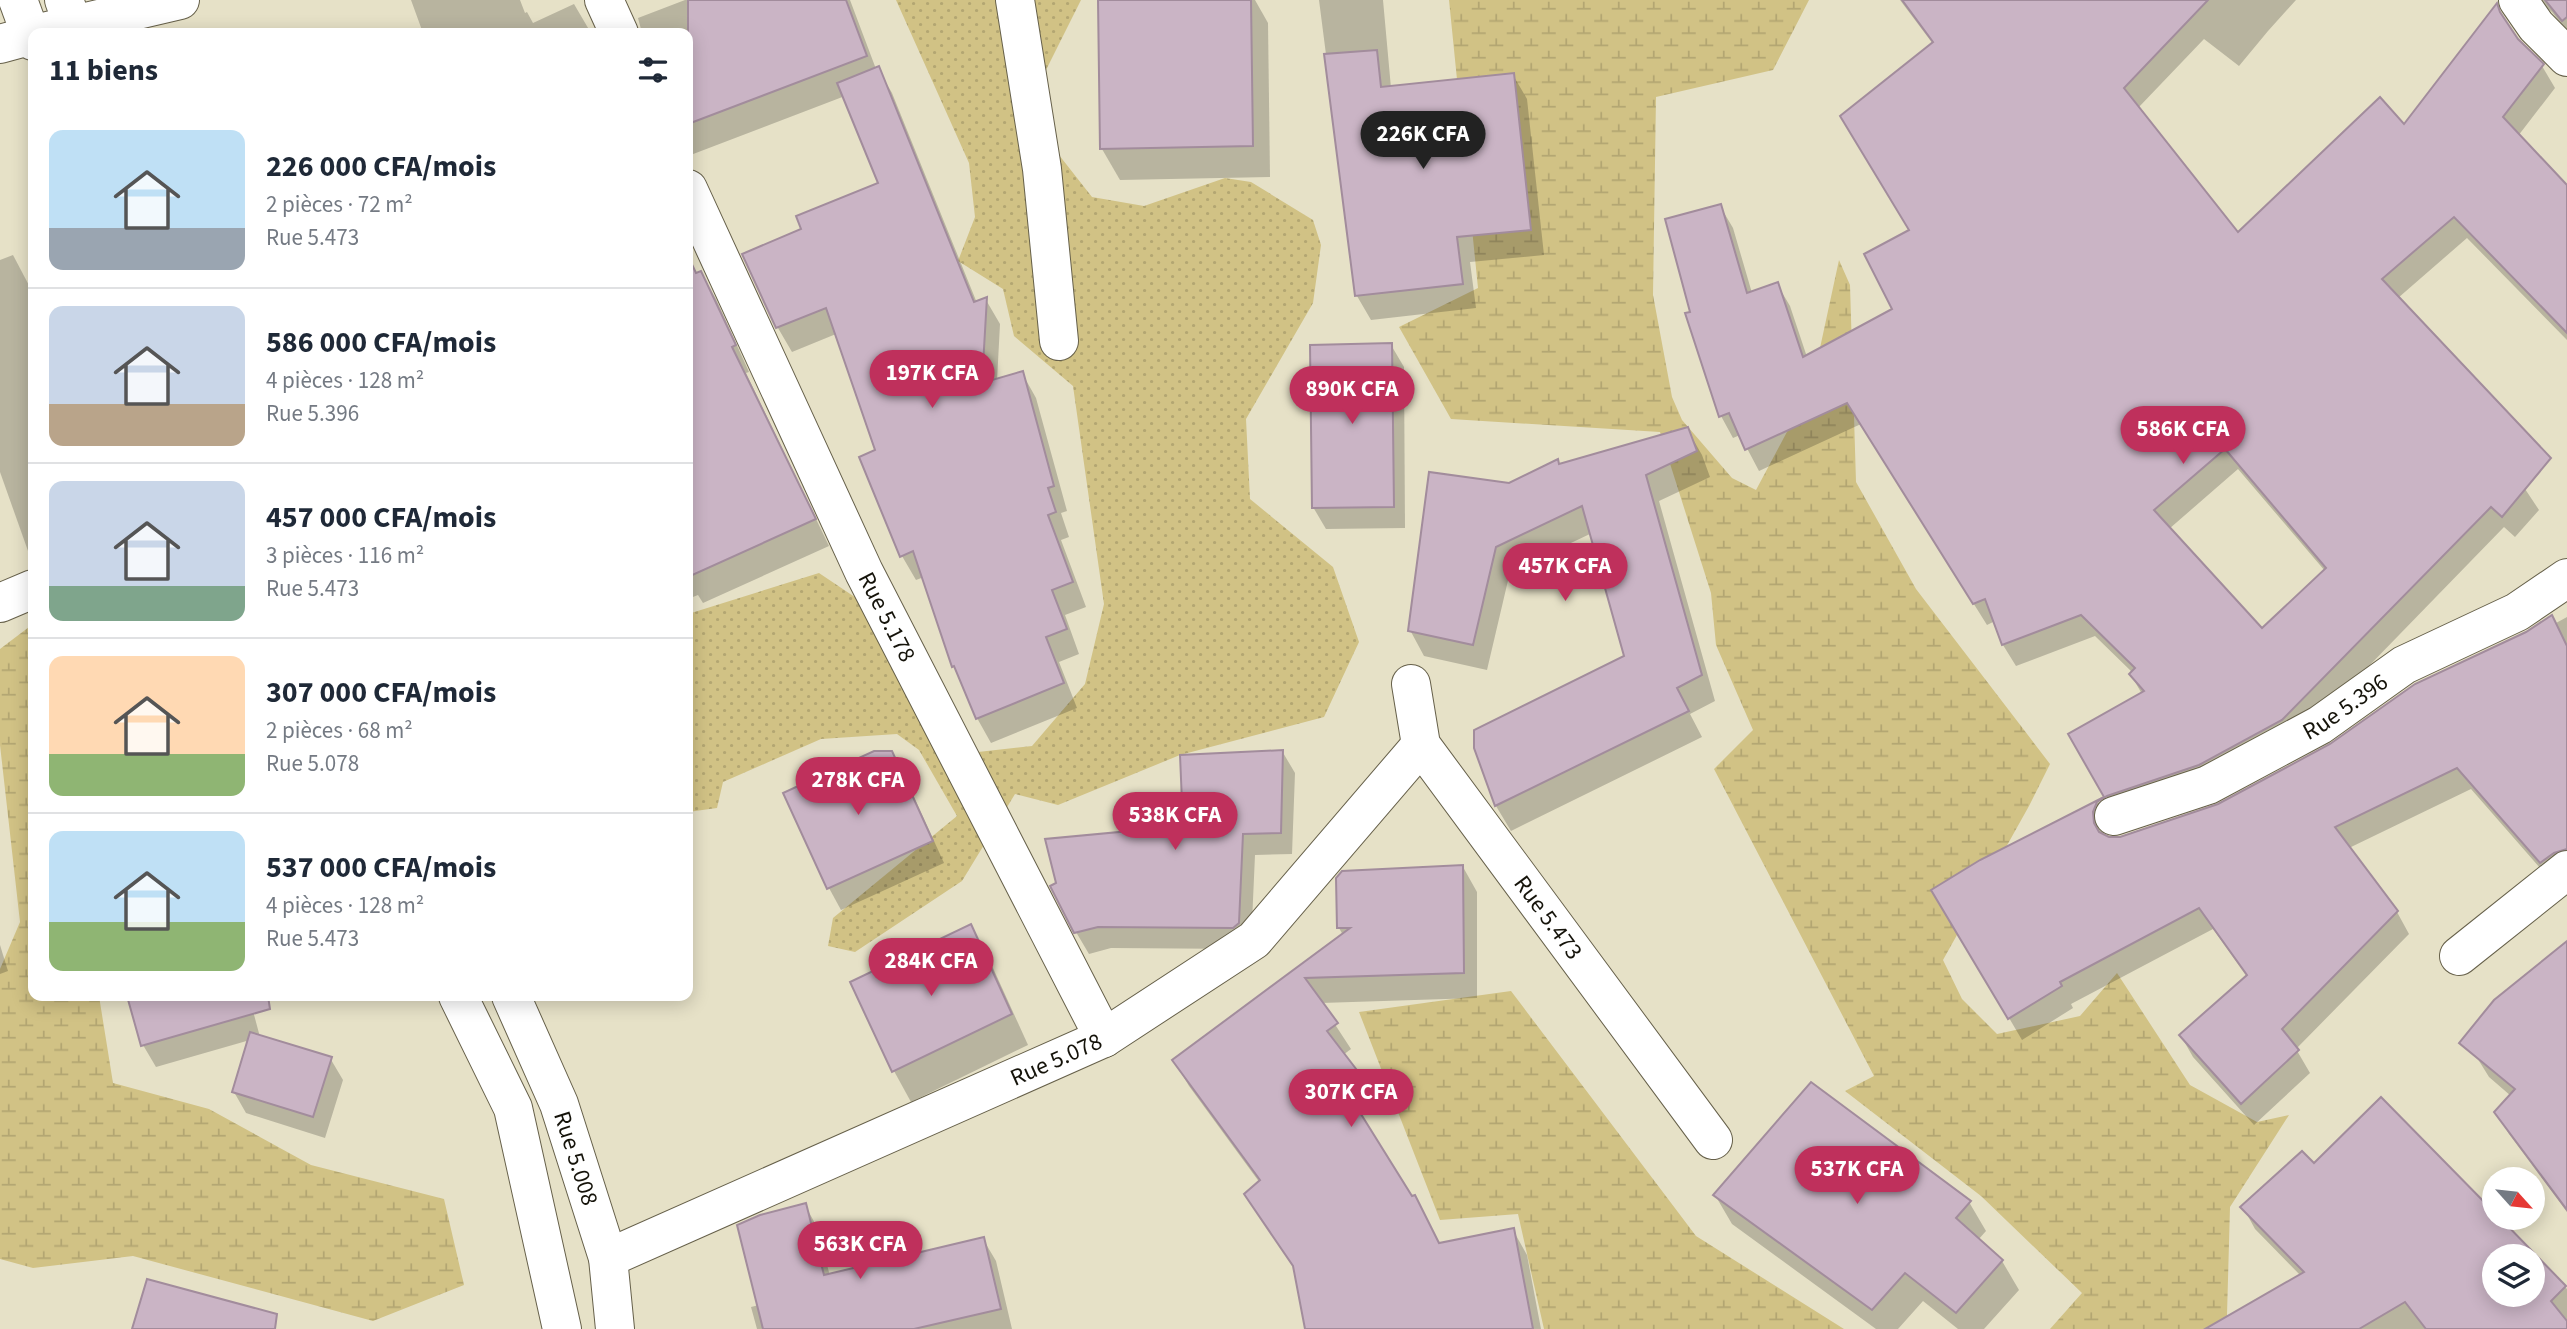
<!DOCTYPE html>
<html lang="fr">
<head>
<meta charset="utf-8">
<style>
	:root { --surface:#fff; --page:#f6f6f7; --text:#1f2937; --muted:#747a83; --line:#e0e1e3; --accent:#bf305c }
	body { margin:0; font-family:"Source Sans 3",sans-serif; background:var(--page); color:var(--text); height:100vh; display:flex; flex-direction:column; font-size:26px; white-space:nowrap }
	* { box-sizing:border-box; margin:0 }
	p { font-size:23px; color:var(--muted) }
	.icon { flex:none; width:38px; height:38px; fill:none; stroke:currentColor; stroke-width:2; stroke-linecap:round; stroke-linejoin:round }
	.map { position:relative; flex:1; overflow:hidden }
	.details { position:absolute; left:28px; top:28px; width:665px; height:973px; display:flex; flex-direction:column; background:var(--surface); border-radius:14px; box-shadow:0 4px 18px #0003 }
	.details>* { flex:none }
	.needle { width:46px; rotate:117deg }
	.tools { position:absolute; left:2482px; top:1167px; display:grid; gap:14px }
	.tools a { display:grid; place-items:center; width:63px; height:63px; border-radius:50%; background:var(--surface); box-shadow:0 4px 18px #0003; font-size:35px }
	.price { position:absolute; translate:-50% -60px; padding:0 16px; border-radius:24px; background:var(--accent); color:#fff; font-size:23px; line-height:46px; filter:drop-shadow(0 2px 4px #0008) }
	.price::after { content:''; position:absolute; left:50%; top:42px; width:21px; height:16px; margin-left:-10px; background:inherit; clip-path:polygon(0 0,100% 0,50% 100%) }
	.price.selected { background:#222; color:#fff }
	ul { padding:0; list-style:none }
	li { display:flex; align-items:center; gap:21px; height:175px; padding:0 21px }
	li+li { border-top:2px solid var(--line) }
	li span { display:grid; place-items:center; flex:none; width:196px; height:140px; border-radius:14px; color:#555 }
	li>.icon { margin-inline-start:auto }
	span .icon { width:84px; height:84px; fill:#fffc; stroke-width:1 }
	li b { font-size:30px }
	h2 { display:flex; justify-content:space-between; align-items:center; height:84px; padding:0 21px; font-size:30px }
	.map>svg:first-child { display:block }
	.grass { fill:url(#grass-dots) }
	.wetland { fill:url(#wetland-marsh) }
	.shadow { fill:#0003; fill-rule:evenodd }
	.building { fill:#cab4c5; stroke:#a28c9c; stroke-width:2; fill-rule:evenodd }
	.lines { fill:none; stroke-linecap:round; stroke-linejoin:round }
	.minor-casing { stroke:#66604a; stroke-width:40 }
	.major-casing { stroke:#66604a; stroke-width:40 }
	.minor { stroke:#fff; stroke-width:38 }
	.major { stroke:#fff; stroke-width:38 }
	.labels { text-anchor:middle; stroke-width:5; stroke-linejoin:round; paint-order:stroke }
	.street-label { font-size:24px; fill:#15130a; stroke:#f4eed4 }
</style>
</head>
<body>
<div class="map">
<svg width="2567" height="1329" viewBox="0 0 2567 1329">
	<defs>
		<pattern id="grass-dots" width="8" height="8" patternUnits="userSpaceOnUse" patternTransform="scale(1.75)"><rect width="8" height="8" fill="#d1c285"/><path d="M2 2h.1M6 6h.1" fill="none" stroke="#b3a672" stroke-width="1.8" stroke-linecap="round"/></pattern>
		<pattern id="wetland-marsh" width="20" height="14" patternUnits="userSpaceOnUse" patternTransform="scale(1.75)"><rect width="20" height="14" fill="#d1c285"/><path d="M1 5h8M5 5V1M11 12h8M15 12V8" fill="none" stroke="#b3a672"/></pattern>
	</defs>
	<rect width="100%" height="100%" fill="#e6e1c7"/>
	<path class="grass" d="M896 0H1081L1041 80 1059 155 1092 197 1144 206 1225 178 1251 182 1313 220 1321 245 1313 303 1246 419 1250 499 1333 567 1359 642 1324 717 1180 755 1058 805 1015 794 962 881 855 952 828 946 833 918 957 816 919 750 897 734 821 739 723 782 717 808 688 812V614L819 573 886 618 978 752 1032 746 1085 684 1104 604 1073 386 1014 336 1003 289 958 261 975 217 969 163Z"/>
	<g class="wetland">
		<path d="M1449 0H1809L1773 70 1656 97 1653 295 1672 397 1682 420 1732 478 1756 490 1812 385 1839 260 1850 285 1856 482 1916 589 2050 764 2029 806 1943 960 1962 999 1997 1034 2080 1016 2117 973 2190 1085 2257 1122 2289 1115 2230 1207 2227 1315 2238 1329H2050L2082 1293 1981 1196 1845 1091 1874 1076 1714 769 1753 730 1716 645 1711 593 1660 432 1451 419 1399 327 1478 288Z"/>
		<path d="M33 624V996H99L113 1083 209 1109 311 1165 444 1199 464 1285 373 1321 133 1256 33 1268 0 1259V969L20 922 0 745V649Z"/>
		<path d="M1511 991 1696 1236 1844 1329H1544L1518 1214 1440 1220 1359 1012Z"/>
	</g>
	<g class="shadow">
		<path d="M411 0H520L525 13 527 12 533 23 574 4 591 33H423Z"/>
		<path d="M685 0H850L876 69H878L892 93 977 303 986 300 1000 324 997 381 1022 373 1036 398 1067 511 1061 513 1069 537 1061 540 1086 607 1065 615 1079 654 1059 662 1077 708 991 743 977 718 954 666 924 577 916 580 902 556 878 451 836 334 792 352 778 328 744 255 803 230 881 184 845 96 688 156V33H642L638 18Z"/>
		<path d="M1100 0H1255L1268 23 1270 177 1120 180 1102 149Z"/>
		<path d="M1319 0H1383L1391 88 1513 75 1527 99 1544 255 1470 262 1476 308 1371 320 1357 296Z"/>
		<path d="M1900 0H2296L2268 31 2239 66 2204 39 2138 108 2238 235 2404 127 2517 40 2542 66 2555 88 2518 136 2567 188V340L2467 238 2398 298 2539 510 2515 537 2504 527 2295 742 2109 824 2104 834 2105 837 2121 839 2219 806 2567 617V874L2554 884 2471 789 2349 848 2397 912 2409 934 2296 1049 2310 1073 2254 1125 2193 1057 2181 1036 2247 977 2213 929 2071 1004 2073 1008 2022 1040 1934 890 1981 861 2107 798 2071 734 2142 694 2131 675 2133 673 2095 636 2016 666 2003 645 1995 621 1987 625 1861 424 1759 471 1740 435 1733 438 1721 416 1692 313 1720 206 1733 228 1752 293 1777 284 1790 306 1807 357 1894 310 1911 231 1933 44ZM2238 469 2325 571 2262 630 2169 529Z"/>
		<path d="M2530 0H2567V32L2552 12 2543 5Z"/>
		<path d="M13 255 33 293V565L0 472V260Z"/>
		<path d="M688 255 697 274 701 273 716 299 749 372 746 373 829 546 703 603 698 595 688 599Z"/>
		<path d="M1391 345 1404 367 1405 528 1326 529 1313 507Z"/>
		<path d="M1687 429 1702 455 1710 477 1659 501 1715 701 1690 714 1702 737 1511 831 1496 806 1475 747 1626 657 1592 533 1510 572 1487 670 1424 656 1410 630 1509 485 1560 466Z"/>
		<path d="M1282 751 1295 773 1292 854 1255 855 1251 945 1246 949 1111 948 1089 954 1076 932 1058 884 1185 827Z"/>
		<path d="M891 753 904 775 944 863 841 910 829 888Z"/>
		<path d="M1463 867 1477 892V998L1321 1003 1351 1049 1343 1055 1376 1104 1360 1116 1440 1244 1513 1230 1527 1255 1541 1329H1307L1296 1270 1247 1194 1260 1183 1189 1086 1174 1061 1343 935 1339 928Z"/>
		<path d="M970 926 988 957 1028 1045 911 1102 894 1071Z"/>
		<path d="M0 945 8 971 0 974Z"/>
		<path d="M2567 977V1212L2509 1134 2496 1112 2511 1096 2489 1077 2476 1056Z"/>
		<path d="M129 996H249L260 1037 330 1058 343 1080 325 1138 246 1113 234 1092 250 1040 156 1067 143 1045Z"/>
		<path d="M2314 1165 2497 1218 2567 1289V1329H2264L2301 1276 2255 1229 2243 1207ZM2494 1256H2532V1295H2494Z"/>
		<path d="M1715 1195 1969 1202 1986 1231 1978 1240 2002 1261 2019 1290 1984 1329H1958L1923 1301 1898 1329H1876L1732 1224Z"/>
		<path d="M805 1205 817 1227 830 1276 983 1239 996 1261 1012 1329H757L751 1307 759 1305Z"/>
	</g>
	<g class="building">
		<path d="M688 0H846L867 56 688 124Z"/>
		<path d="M1098 0H1251L1253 146 1100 149Z"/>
		<path d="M1902 0H2208L2124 88 2238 232 2380 97 2404 124 2497 3 2500 12 2518 39 2544 64 2503 117 2567 185V333L2454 217 2382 279 2551 458 2502 517 2491 507 2282 720 2199 765 2107 796 2097 802 2093 812 2094 823 2099 832 2109 837H2120L2218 804 2330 744 2415 684 2526 632 2552 615 2567 646V849L2554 853 2540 863 2457 768 2335 827 2398 911 2282 1029 2299 1050 2241 1104 2179 1035 2247 975 2199 908 2060 982 2062 986 2008 1019 1931 890 1980 860 2104 797 2068 734 2144 691 2129 674 2135 668 2081 615 2002 645 1985 599 1973 604 1847 403 1745 450 1729 413 1719 417 1685 313 1690 312 1665 219 1721 204 1747 293 1778 282 1803 357 1892 309 1864 254 1909 230 1840 116 1933 42ZM2225 449 2326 568 2262 628 2154 510Z"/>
		<path d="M2545 0H2567V17L2562 21Z"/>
		<path d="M1377 50 1381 87 1514 73 1531 230 1457 237 1463 284 1355 296 1324 54Z"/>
		<path d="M879 66 974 302 987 297 982 383 1023 371 1054 486 1048 488 1056 512 1048 515 1073 582 1052 590 1067 629 1046 637 1064 683 976 719 954 666 952 667 913 551 900 557 859 457 875 450 826 308 776 328 742 254 801 229 796 216 878 183 837 83Z"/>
		<path d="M688 256 696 273 701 271 736 345 732 347 816 519 688 577Z"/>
		<path d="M1392 343 1394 507 1312 508 1310 345Z"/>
		<path d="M1688 427 1697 451 1646 475 1702 675 1677 688 1689 711 1495 806 1474 748V730L1624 656 1582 506 1496 547 1473 645 1408 631 1429 472 1509 483 1558 459 1559 464Z"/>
		<path d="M1283 750 1281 833 1243 834 1239 923 1233 928 1098 927 1074 933 1050 886 1056 883 1045 839 1183 826 1180 755Z"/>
		<path d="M874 751H892L933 841 827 889 783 793Z"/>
		<path d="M1463 865 1464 973 1305 978 1338 1023 1327 1031 1363 1078 1346 1090 1412 1196 1415 1195 1439 1243 1514 1228 1533 1329H1305L1293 1266 1244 1194 1260 1180 1172 1060 1350 928H1337L1336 878 1342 871Z"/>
		<path d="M971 924 1012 1014 892 1072 850 982Z"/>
		<path d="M2567 941V1210L2494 1112 2515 1089 2459 1043 2494 1000Z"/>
		<path d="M127 996H268L270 1009 141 1046Z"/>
		<path d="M250 1032 332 1057 313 1117 232 1092Z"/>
		<path d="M1811 1082 1971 1201 1956 1218 2003 1260 1956 1313 1905 1273 1872 1310 1713 1195Z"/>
		<path d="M2381 1097 2494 1212V1218H2500L2566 1286 2551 1301 2567 1321V1329H2426L2405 1302 2359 1329H2205L2304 1272 2240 1207 2302 1151 2314 1163ZM2494 1256H2532V1295H2494Z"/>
		<path d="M806 1203 824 1275 984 1237 1001 1309 914 1329H763L737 1225 760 1215Z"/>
		<path d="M147 1279 277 1314 275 1329H132Z"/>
	</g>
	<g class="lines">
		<g class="minor-casing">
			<g id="minor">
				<path d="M604 0 619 33"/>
				<path d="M1015 0 1042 169 1059 341"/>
				<path d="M2518 0 2536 26 2567 57"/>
				<path d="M39 33 180 0"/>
				<path d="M0 44 33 35"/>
				<path id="s1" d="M688 189 864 572 1104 1038"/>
				<path d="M0 603 33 589"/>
				<path id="s2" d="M1411 684 1421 745 1713 1140"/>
				<path id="s3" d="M2114 816 2208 785 2320 725 2404 665 2517 612 2567 578"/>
				<path d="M2459 956 2567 870"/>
				<path id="s4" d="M608 1258 1104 1038 1254 940 1421 745"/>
			</g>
		</g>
		<g class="major-casing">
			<g id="major">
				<path d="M18 0 33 41"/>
				<path d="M64 0 76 33"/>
				<path d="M458 996 513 1108 562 1329"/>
				<path id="s5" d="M511 996 559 1104 608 1258 615 1329"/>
			</g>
		</g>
		<use href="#minor" class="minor"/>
		<use href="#major" class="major"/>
	</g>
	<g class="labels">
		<g class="street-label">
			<text dy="8" stroke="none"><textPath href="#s1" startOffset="472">Rue 5.178</textPath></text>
			<text dy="8" stroke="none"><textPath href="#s3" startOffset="257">Rue 5.396</textPath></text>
			<text dy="8" stroke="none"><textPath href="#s2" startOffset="276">Rue 5.473</textPath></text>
			<text dy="8" stroke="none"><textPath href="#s4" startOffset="490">Rue 5.078</textPath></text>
			<text dy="8" stroke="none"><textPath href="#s5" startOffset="175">Rue 5.008</textPath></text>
		</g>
	</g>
</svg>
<div class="tools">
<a><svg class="needle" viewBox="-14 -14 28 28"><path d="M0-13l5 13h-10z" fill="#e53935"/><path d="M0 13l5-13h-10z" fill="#747a83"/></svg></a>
<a><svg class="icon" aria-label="layers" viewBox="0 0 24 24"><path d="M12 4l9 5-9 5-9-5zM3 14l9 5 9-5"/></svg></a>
</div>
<b class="price selected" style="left:1423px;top:171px">226K CFA</b>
<b class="price" style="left:932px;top:410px">197K CFA</b>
<b class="price" style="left:1352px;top:426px">890K CFA</b>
<b class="price" style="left:2183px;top:466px">586K CFA</b>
<b class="price" style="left:1565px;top:603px">457K CFA</b>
<b class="price" style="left:858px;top:817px">278K CFA</b>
<b class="price" style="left:1175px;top:852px">538K CFA</b>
<b class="price" style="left:931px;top:998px">284K CFA</b>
<b class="price" style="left:1351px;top:1129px">307K CFA</b>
<b class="price" style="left:1857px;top:1206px">537K CFA</b>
<b class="price" style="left:860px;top:1281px">563K CFA</b>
<section class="details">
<h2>11 biens<svg class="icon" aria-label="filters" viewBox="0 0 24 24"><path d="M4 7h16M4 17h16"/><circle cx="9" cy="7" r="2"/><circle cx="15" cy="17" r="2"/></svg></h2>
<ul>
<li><span style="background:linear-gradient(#bfe0f5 70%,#9aa5b1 0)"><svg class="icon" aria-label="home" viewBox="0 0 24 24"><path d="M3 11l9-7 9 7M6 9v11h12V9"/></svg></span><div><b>226 000 CFA/mois</b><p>2 pièces · 72 m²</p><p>Rue 5.473</p></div></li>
<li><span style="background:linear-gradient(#c9d6e8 70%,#b9a48a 0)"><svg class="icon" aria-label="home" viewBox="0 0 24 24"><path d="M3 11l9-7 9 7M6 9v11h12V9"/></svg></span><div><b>586 000 CFA/mois</b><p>4 pièces · 128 m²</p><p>Rue 5.396</p></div></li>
<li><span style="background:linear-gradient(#c9d6e8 75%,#7fa58c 0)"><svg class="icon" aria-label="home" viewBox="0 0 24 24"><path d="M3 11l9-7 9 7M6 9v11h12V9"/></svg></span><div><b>457 000 CFA/mois</b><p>3 pièces · 116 m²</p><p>Rue 5.473</p></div></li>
<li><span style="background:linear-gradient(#ffd9b3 70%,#8fb573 0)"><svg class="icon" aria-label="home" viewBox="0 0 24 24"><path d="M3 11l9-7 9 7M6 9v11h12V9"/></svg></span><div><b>307 000 CFA/mois</b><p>2 pièces · 68 m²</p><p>Rue 5.078</p></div></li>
<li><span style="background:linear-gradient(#bfe0f5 65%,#8fb573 0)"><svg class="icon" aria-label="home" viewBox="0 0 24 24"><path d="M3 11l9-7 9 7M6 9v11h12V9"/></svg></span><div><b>537 000 CFA/mois</b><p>4 pièces · 128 m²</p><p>Rue 5.473</p></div></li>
</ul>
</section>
</div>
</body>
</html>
